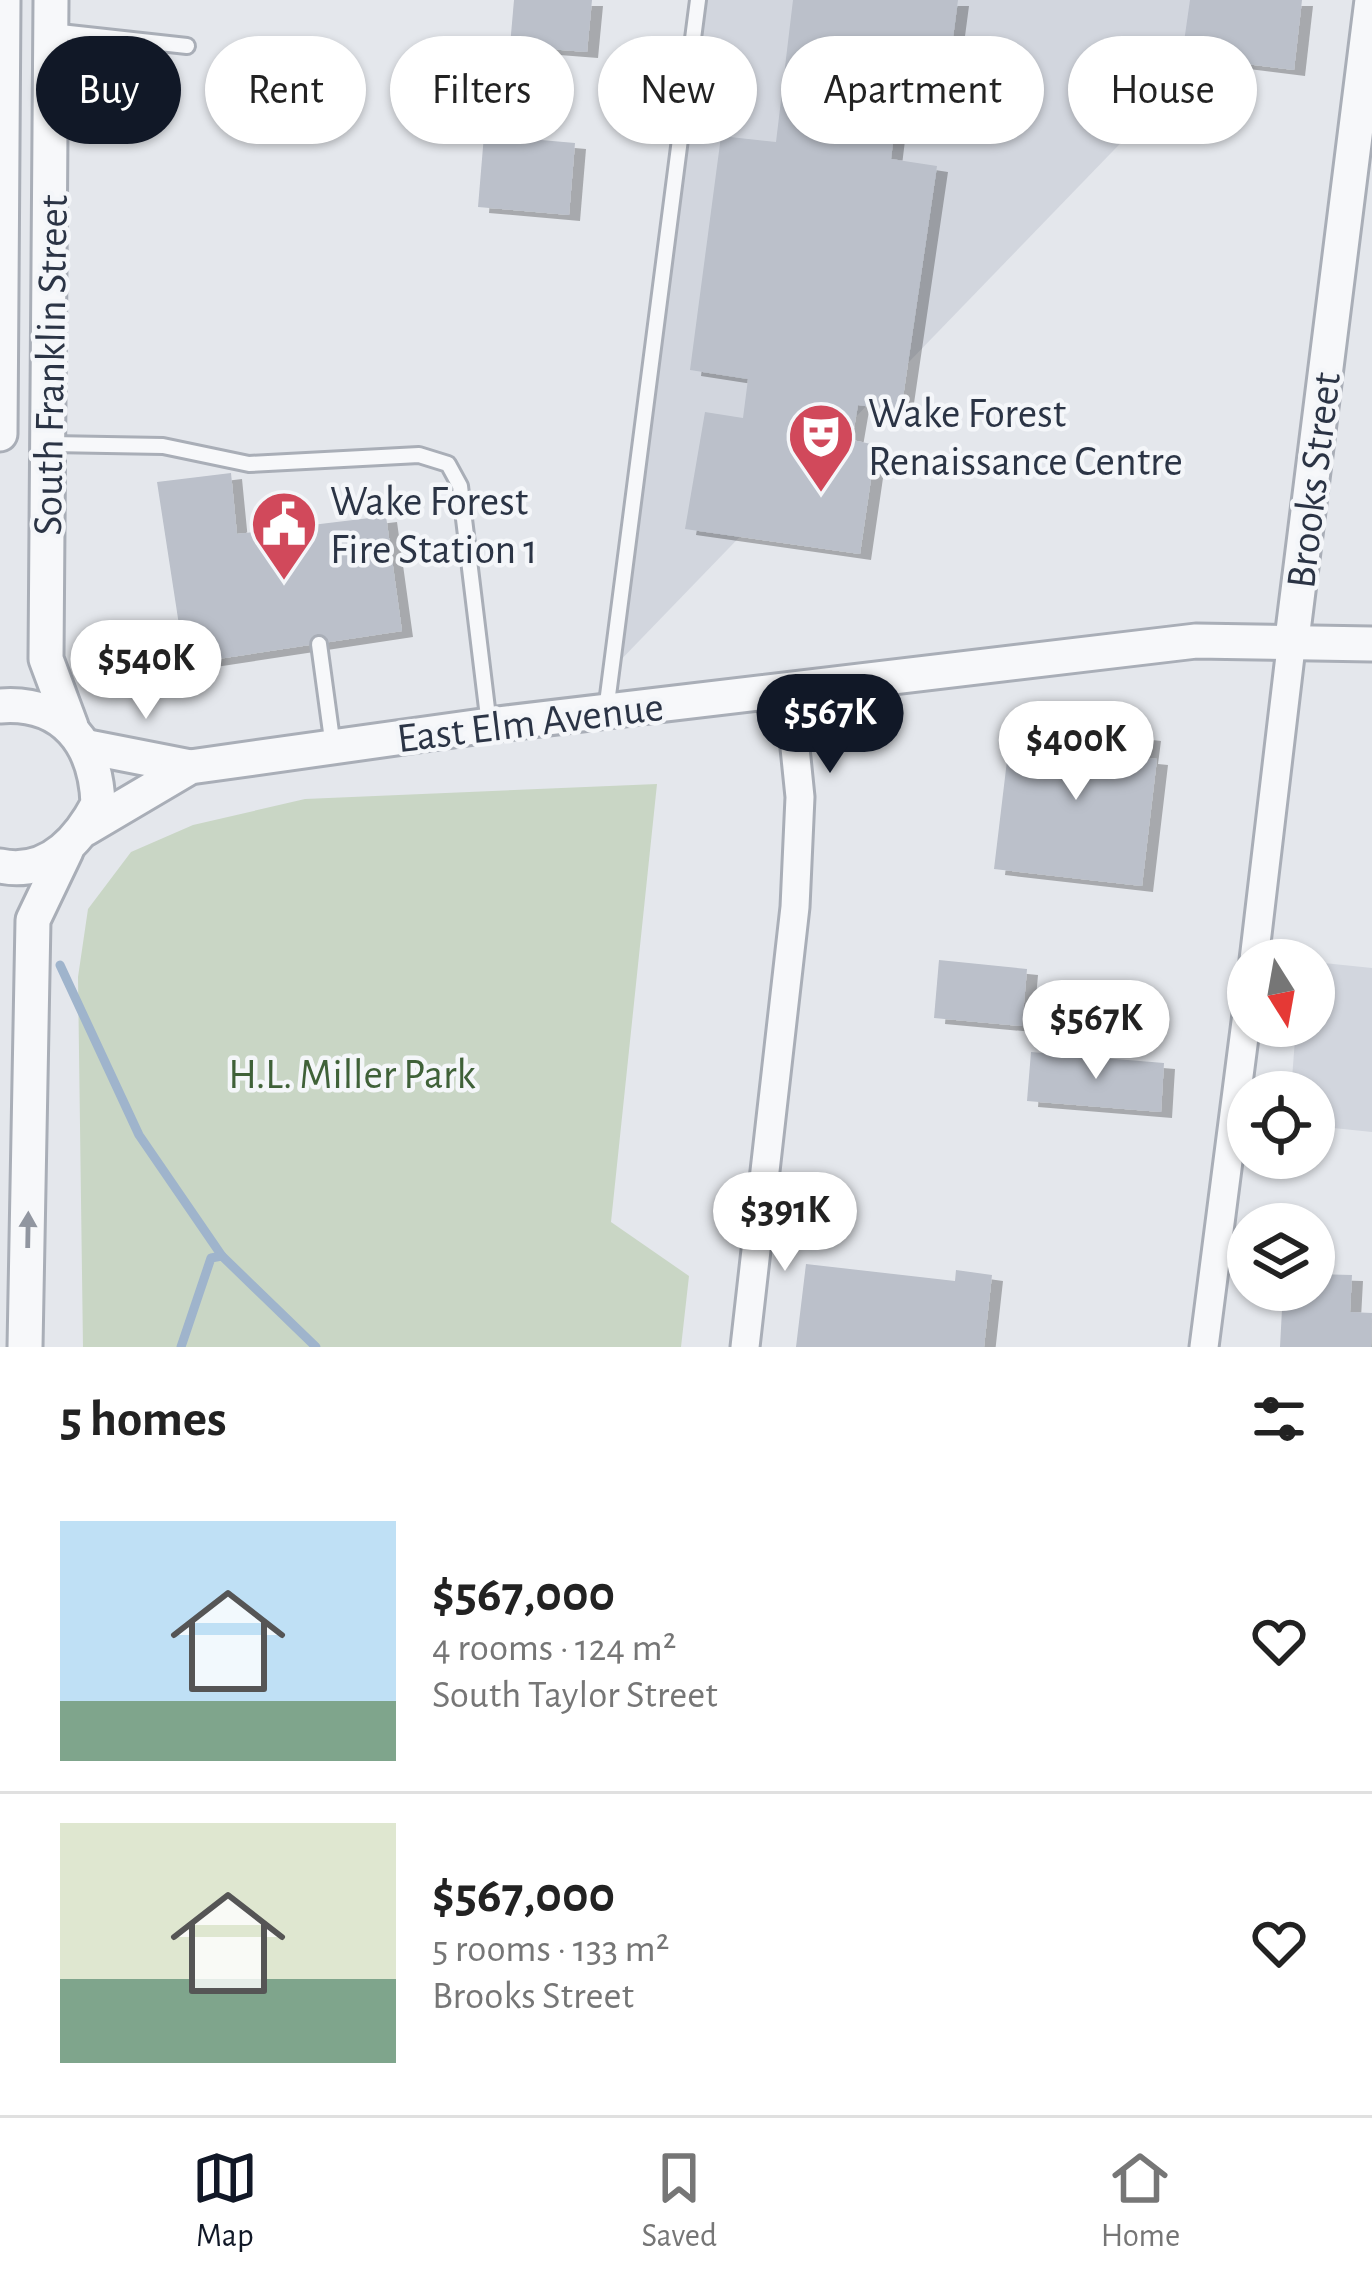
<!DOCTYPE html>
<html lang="en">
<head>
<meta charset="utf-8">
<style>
	:root { --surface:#fff; --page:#f6f6f6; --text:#222; --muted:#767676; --line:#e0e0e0; --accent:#111827 }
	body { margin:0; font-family:"Alegreya Sans",sans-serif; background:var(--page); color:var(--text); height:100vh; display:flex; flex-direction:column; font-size:45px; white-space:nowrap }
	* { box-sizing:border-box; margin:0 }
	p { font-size:39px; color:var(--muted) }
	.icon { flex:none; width:66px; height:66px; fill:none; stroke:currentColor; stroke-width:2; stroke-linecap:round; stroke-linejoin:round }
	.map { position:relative; height:1347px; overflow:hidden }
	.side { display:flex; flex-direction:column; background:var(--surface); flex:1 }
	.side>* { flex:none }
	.top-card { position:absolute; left:36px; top:36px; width:1302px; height:108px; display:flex; gap:24px }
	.needle { width:78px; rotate:169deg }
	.fabs { position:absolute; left:1227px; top:939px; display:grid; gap:24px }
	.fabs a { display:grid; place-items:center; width:108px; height:108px; border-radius:50%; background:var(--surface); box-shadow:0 3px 9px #0004; font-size:60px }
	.price { position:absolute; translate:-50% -102px; padding:0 27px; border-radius:42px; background:#fff; color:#222; font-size:39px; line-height:78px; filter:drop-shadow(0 3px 6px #0008) }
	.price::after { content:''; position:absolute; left:50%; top:72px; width:36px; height:27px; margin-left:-18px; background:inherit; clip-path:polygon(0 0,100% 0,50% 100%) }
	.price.active { background:var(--accent); color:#fff }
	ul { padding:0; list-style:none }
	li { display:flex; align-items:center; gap:36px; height:300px; padding:0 60px }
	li+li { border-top:3px solid var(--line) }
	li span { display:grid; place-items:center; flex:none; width:336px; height:240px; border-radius:0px; color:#555 }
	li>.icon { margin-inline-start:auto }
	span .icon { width:144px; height:144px; fill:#fffc; stroke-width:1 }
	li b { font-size:51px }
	h2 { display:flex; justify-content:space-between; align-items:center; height:144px; padding:0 60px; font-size:51px }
	.pill { padding:0 42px; border-radius:54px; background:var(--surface); box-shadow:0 3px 9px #0004; font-size:42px; line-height:108px }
	.pill.active { background:var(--accent); color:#fff }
	.tab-bar { display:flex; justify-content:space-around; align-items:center; height:168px; border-top:3px solid var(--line); background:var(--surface); font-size:33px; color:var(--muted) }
	.tab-bar a { display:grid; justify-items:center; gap:6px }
	.tab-bar .active { color:var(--accent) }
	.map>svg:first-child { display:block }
	.built { fill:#d2d6de }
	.park { fill:#c9d6c5 }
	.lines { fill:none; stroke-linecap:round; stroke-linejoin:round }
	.stream { stroke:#9fb4cc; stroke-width:9 }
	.building { fill:#bbc0ca; filter:url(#shadow) }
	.service-casing { stroke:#a9aeb7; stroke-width:20 }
	.minor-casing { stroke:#a9aeb7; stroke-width:33 }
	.tertiary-casing { stroke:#a9aeb7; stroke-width:39 }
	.service { stroke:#f7f8fa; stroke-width:14 }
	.minor { stroke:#f7f8fa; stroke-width:27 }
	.tertiary { stroke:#f7f8fa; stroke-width:33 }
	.oneway { fill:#9196a0 }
	.labels { text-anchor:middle; stroke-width:9; stroke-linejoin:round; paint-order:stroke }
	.street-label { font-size:42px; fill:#2b3445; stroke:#f4f6f9 }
	.poi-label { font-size:42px; fill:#2b3445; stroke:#f4f6f9; text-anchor:start }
	.park-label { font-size:42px; fill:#3f6138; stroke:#f4f6f9 }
</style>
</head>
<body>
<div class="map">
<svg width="1372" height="1347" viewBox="0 0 1372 1347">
	<defs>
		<filter id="shadow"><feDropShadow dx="11" dy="6" stdDeviation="0" flood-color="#0004"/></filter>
	</defs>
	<rect width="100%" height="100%" fill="#e4e7ec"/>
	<g class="built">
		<path d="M704 0H1259L612 669Z"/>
		<path d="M1314 962 1372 968V1132L1314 1126V1092H1291L1296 1026H1314Z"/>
	</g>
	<path class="park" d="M657 784 611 1222 689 1276 681 1347H83L78 977 88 909 131 852 193 825 305 799Z"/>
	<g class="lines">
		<g class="stream">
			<path d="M60 965 139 1135 222 1256 316 1347"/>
			<path d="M181 1347 211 1258 222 1256"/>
		</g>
	</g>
	<g class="building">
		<path d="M514 0H592L587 52 510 46Z"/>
		<path d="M793 0H958L949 68 903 61 891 159 937 166 901 411 858 405 852 440 876 445 860 554 685 529 705 412 743 418 748 379 690 370 721 136 776 142Z"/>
		<path d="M1190 0H1302L1294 70 1182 56Z"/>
		<path d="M484 135 575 143 569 215 478 207Z"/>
		<path d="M231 473 237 534 386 516 402 631 185 664 157 482Z"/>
		<path d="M1012 719 1150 735 1147 758 1157 759 1142 886 994 869Z"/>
		<path d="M939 960 1027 969 1022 1026 934 1018Z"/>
		<path d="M1031 1052 1164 1063 1161 1112 1027 1101Z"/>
		<path d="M806 1264 955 1281 956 1270 992 1275 984 1347H796Z"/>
		<path d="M1314 1274 1352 1275 1350 1312 1372 1313 1371 1347H1280L1283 1290H1314Z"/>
	</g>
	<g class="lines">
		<g class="service-casing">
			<g id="service">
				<path d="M51 31 187 46"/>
				<path d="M51 444 163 446 249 464 419 455 448 464 460 486 489 725"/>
				<path d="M319 644 333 747"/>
				<path d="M606 711 698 0"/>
			</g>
		</g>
		<g class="minor-casing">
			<g id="minor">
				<path d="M1254 960 1292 639"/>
				<path d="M745 1347 795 907 800 797 789 689"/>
				<path d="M1204 1347 1248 1006"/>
			</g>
		</g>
		<g class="tertiary-casing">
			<g id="tertiary">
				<path d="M51 0 46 659 71 726"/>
				<path d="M0 434 3 0"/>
				<path d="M1292 639 1372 0"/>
				<path d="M0 706C64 701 96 744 98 804 78 842 47 876 0 866"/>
				<path d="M88 747 190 767"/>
				<path d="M85 829 190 767 489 725 1196 641 1372 644"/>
				<path d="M25 1347 33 920 66 851"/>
			</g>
		</g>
		<use href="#service" class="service"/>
		<use href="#minor" class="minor"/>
		<use href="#tertiary" class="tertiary"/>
	</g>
	<defs><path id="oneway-solid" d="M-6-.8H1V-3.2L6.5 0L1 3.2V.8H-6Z" transform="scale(3)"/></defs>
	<use class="oneway" href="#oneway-solid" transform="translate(28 1230) rotate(-89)"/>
	<defs>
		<g id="theatre-pin" transform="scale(3.45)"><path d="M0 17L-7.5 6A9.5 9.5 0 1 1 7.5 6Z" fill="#d1495b" stroke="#f4f6f9"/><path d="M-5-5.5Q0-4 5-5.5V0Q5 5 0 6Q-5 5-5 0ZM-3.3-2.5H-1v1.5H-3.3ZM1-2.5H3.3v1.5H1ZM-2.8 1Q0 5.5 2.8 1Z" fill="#fff"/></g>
		<g id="civic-pin" transform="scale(3.45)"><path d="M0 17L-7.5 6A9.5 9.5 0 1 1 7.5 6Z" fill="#d1495b" stroke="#f4f6f9"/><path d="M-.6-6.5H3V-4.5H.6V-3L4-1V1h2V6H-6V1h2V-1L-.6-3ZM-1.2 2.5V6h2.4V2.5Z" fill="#fff"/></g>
	</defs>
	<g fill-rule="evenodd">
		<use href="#theatre-pin" x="821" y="436"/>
		<use href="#civic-pin" x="284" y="524"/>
	</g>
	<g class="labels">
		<g class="street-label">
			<text transform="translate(49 365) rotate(-89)" y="15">South Franklin Street</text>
			<text transform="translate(1312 480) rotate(-83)" y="15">Brooks Street</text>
			<text transform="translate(530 721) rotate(-7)" y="15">East Elm Avenue</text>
		</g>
		<g class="poi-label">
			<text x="868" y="427">Wake Forest<tspan x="868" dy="48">Renaissance Centre</tspan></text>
			<text x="330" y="515">Wake Forest<tspan x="330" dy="48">Fire Station 1</tspan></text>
		</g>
		<g class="park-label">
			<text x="352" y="1088">H.L. Miller Park</text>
		</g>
	</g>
</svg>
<div class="fabs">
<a><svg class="needle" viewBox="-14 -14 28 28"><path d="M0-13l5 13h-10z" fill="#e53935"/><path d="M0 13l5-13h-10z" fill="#767676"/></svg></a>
<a><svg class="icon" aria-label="locate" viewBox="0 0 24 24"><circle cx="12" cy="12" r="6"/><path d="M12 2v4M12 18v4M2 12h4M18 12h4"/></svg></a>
<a><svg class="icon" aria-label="layers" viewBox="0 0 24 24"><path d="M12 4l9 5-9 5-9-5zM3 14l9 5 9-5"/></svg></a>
</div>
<b class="price" style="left:146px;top:722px">$540K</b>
<b class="price active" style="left:830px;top:776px">$567K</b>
<b class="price" style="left:1076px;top:803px">$400K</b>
<b class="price" style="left:1096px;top:1082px">$567K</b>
<b class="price" style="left:785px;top:1274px">$391K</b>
<div class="top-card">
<a class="pill active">Buy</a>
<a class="pill">Rent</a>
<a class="pill">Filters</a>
<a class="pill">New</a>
<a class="pill">Apartment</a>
<a class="pill">House</a>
</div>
</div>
<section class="side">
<h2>5 homes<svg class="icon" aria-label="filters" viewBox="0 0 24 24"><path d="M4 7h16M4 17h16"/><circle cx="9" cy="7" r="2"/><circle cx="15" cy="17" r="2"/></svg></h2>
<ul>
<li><span style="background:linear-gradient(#bfe0f5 75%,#7fa58c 0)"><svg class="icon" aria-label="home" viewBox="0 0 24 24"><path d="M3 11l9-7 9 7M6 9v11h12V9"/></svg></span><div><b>$567,000</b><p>4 rooms · 124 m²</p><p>South Taylor Street</p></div><svg class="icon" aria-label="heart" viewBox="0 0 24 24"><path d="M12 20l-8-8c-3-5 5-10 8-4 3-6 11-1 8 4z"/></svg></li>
<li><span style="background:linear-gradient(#dfe7d0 65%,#7fa58c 0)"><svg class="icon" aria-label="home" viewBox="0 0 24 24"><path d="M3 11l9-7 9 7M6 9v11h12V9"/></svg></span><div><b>$567,000</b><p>5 rooms · 133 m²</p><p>Brooks Street</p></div><svg class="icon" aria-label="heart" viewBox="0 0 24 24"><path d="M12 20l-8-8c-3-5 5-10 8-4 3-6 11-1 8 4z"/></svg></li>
</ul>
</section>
<nav class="tab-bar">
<a class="active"><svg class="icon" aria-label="map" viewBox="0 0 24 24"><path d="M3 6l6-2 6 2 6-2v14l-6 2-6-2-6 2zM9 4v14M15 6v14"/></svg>Map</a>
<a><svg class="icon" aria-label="saved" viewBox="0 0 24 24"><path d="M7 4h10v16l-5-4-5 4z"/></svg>Saved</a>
<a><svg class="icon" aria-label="home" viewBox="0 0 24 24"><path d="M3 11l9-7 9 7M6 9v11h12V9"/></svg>Home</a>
</nav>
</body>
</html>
